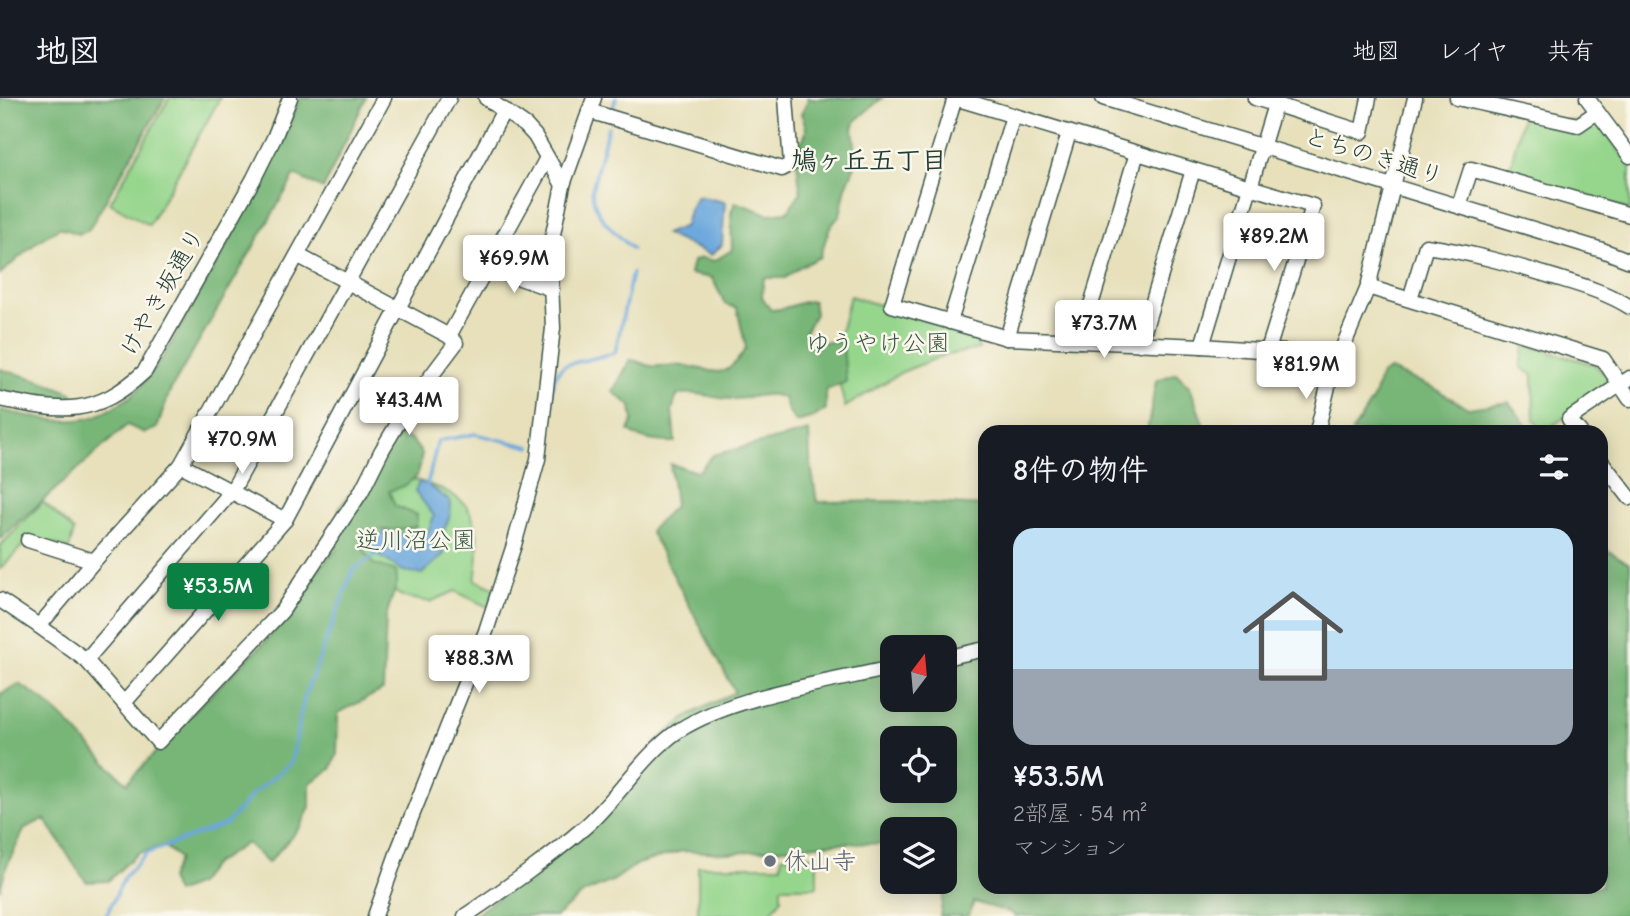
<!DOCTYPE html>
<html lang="ja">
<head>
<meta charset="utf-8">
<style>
	:root { --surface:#171b24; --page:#20242c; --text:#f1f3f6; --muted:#9ea1a6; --line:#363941; --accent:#0b8043 }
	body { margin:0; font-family:"Comic Neue","Klee One",sans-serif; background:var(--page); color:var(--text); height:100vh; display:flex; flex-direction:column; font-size:26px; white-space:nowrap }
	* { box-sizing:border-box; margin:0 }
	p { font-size:23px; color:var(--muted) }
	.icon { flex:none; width:38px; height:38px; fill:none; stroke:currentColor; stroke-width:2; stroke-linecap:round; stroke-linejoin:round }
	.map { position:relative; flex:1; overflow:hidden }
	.panel { position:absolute; left:978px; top:327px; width:630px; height:469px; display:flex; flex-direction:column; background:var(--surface); border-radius:21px; box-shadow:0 4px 18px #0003 }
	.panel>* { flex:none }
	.needle { width:46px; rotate:16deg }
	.buttons { position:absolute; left:880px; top:537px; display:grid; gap:14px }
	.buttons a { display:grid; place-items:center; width:77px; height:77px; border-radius:14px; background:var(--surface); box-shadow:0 4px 18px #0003; font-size:35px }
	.price { position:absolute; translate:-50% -60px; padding:0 16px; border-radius:7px; background:#fff; color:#222; font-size:23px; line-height:46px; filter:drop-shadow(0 2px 4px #0008) }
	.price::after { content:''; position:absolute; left:50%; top:42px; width:21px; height:16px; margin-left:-10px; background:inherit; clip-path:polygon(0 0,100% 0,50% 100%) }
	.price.current { background:var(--accent); color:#fff }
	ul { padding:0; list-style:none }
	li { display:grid; align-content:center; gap:14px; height:371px; padding:0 35px }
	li+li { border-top:2px solid var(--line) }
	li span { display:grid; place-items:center; height:217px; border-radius:21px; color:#555 }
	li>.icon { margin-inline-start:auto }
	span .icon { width:126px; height:126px; fill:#fffc; stroke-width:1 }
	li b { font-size:30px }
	h2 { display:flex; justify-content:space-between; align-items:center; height:84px; padding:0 35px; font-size:30px }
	header { display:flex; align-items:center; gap:42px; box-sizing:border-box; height:98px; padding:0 35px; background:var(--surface); border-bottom:2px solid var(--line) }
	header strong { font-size:33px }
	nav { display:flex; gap:38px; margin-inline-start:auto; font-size:24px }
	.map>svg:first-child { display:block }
	.green { fill:#95d58c; stroke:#5a8960; stroke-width:2 }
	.forest { fill:#78b678; stroke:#4c7a56; stroke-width:2; fill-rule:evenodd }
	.water { fill:#6ca7dd; stroke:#467288; stroke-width:2 }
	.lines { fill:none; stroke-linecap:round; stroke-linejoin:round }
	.stream { stroke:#6ca7dd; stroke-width:3.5 }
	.minor-casing { stroke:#3d5548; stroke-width:17 }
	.minor { stroke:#fff; stroke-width:14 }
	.worship-dot { fill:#6b7280; stroke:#fbf7ec; stroke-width:2.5 }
	.labels { text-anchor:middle; stroke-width:5; stroke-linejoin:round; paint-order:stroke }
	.street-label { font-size:24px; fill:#1f3d34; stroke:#fbf7ec }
	.park-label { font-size:24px; fill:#375b46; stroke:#fbf7ec }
	.worship-label { font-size:24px; fill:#5b616d; stroke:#fbf7ec; text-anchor:start }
	.neighbourhood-label { font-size:26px; font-weight:bold; fill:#1f3d34; stroke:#fbf7ec }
</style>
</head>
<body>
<header>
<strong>地図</strong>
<nav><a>地図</a><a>レイヤ</a><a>共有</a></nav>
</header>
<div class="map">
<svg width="1630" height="818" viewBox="0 0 1630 818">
	<rect width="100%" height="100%" fill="#fbf7ec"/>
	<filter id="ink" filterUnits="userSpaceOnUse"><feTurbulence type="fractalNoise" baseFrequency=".0143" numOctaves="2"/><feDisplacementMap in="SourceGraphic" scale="14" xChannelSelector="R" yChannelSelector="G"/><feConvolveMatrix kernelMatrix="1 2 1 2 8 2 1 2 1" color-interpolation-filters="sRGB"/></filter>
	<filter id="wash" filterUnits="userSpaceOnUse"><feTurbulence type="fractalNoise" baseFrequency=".00686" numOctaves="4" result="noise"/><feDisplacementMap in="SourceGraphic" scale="28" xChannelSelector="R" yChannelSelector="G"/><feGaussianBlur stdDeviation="1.57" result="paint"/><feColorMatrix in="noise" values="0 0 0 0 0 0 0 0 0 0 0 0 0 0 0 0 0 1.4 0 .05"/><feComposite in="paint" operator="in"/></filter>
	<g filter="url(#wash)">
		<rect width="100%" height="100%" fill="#e7e0bb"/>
		<g class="green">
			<path d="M169 0H220L149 127 110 105Z"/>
			<path d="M1522 19 1599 25 1630 67V112L1509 75Z"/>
			<path d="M850 198 974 236 979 251 942 258 902 274 845 309 833 259Z"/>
			<path d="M1525 247 1593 266 1611 280 1610 291 1542 334 1534 321 1533 277 1521 269Z"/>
			<path d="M412 381C428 385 456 395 466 408 481 427 479 460 475 482L494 490 488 509 455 493 430 504 404 499 326 456 366 396Z"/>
			<path d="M43 404 74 433 69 451 31 439 0 471V448Z"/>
			<path d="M782 758H817V789H781V802L768 818 698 817V768H781Z"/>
		</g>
		<g class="forest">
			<path d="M0 0H165L88 133 78 136 60 129 37 144 0 176Z"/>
			<path d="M300 0H366L323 91 295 77 170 293 157 330 145 335 127 327 0 441V312C29 318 60 327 90 320 99 318 125 303 132 297 163 267 181 227 202 190 237 128 272 66 300 0Z"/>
			<path d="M807 0H882L856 22 853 31 857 63 846 89 840 117 829 131 820 159 801 168 785 180H764L762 199 771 212C789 212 797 203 813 203L815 216 805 234 810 244H843L846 284 826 292V311L814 319 796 324 788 313 784 300C767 292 752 301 734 301 714 302 699 292 677 297L672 312 675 344C659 344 642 343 629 333L633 322 631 308 613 294 630 262C638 262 643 267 651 268 662 269 674 266 684 268 718 272 724 285 746 250L737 210 725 206 712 180 690 176 693 163 701 160 714 163 732 152 731 115 735 104 768 116 787 114 801 94C799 83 797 70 797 59 797 39 814 42 801 16L808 3Z"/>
			<path d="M0 271 39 282 72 295 74 300C56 308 20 297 0 292Z"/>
			<path d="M1390 272 1432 289 1468 310 1509 304 1531 334H1352L1374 299 1381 276Z"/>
			<path d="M1176 275 1190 289 1206 334H1147L1156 283Z"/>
			<path d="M809 333 810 361 817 404 895 403 985 408V789H1601V448L1630 466V818H1014L1013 815 974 804 968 818H940L947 777 945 732H892V746L838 745 731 755 682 753 637 766 614 782 584 795 556 818H474L606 717 643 677 656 643 691 616 735 594 650 433 675 407 670 366 698 374 713 357ZM892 550H945V602H892ZM892 640H945V693H892Z"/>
			<path d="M399 336 412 342 422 356 417 378 404 388 389 393 395 408 417 417 416 428C403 434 390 430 376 432L364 452 373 466 396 473 397 485 386 518 383 592 338 615 337 656 331 671 310 685V709L301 728 268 765 247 745 214 766 198 786 176 795 170 781 179 760 164 748 138 755 108 783 87 784C70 765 61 741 44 721L25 730 6 769 0 792V596L19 586C62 610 90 653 127 685L198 609 269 540 289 510 324 465 336 453 339 410Z"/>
		</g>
		<g class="water">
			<path d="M697 98 725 104 722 147 711 157 665 136 685 128 689 112Z"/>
			<path d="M419 384 427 386 451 404 450 417 443 435 444 456 422 476 403 473 372 453 374 443 384 434 406 436 428 434 434 418 415 393Z"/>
		</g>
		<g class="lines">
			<g class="stream">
				<path d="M612 13 616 0"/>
				<path d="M608 29 592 92C593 119 615 133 632 151"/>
				<path d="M551 312C552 297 550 277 565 267L615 255 632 175"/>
				<path d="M427 387 438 343 475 336 531 349"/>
				<path d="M106 818 125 778 147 755 226 726 256 693 291 665 304 600 353 472 379 455"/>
			</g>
		</g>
	</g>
	<g filter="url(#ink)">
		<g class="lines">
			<g class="minor-casing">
				<g id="minor">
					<path d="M486 0 526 28 535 38 563 87"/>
					<path d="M955 0 892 207 1007 240 1202 248 1330 257 1338 260"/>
					<path d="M955 0 1313 108 1268 252"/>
					<path d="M1103 0 1602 152 1630 163"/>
					<path d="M1255 0 1362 34 1369 0"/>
					<path d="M1457 0 1578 27 1597 14"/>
					<path d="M1587 0 1630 58"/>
					<path d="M589 13 782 71 791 66 786 0"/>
					<path d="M1459 108 1471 71 1630 117"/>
					<path d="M297 157 449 238 456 245 407 310 382 352 361 394 282 513 158 644 86 562 39 528 94 463 181 367 384 0"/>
					<path d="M487 169 552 191"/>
					<path d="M1368 189 1603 261 1630 301"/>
					<path d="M1410 201 1426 148C1469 154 1511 166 1554 179 1580 187 1606 194 1630 209"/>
					<path d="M950 224 1013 18"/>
					<path d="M449 238 547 60"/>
					<path d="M1007 240 1069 35"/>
					<path d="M1080 243 1137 55"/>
					<path d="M1140 246 1193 72"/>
					<path d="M1202 248 1277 0"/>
					<path d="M0 301C62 314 95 320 145 273L253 82 274 40 290 0"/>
					<path d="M1317 334 1330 280 1368 189 1415 0"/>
					<path d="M1580 334 1569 321 1630 280"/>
					<path d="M1601 363 1630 400"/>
					<path d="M181 367 285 422"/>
					<path d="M28 442 94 463"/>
					<path d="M0 502 39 528"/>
					<path d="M945 560 985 551"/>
					<path d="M86 562 232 393 449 0"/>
					<path d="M124 605 285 422 504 12"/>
					<path d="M375 818 399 750 486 533 514 447 538 361 553 230 550 162 552 141 563 87 594 0"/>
					<path d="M465 818C506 790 548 761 585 729 616 702 645 655 678 633 732 598 829 584 892 570"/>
				</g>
			</g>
			<use href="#minor" class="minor"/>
		</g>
	</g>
	<circle class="worship-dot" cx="770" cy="763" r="7"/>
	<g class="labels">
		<g class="street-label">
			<text transform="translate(1374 58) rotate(17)" y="8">とちのき通り</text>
			<text transform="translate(162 194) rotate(-60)" y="8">けやき坂通り</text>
		</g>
		<g class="park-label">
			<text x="878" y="253">ゆうやけ公園</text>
			<text x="416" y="450">逆川沼公園</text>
		</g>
		<g class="worship-label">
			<text x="784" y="771">休山寺</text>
		</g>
		<g class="neighbourhood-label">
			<text x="869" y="71">鳩ヶ丘五丁目</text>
		</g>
	</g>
</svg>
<div class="buttons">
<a><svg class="needle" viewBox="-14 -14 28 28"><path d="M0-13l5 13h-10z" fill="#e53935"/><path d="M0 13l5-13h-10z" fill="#9ea1a6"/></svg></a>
<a><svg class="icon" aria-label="locate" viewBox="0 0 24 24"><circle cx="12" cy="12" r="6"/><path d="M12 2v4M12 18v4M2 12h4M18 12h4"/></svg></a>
<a><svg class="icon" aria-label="layers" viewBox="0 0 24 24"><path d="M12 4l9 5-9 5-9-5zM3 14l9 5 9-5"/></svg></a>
</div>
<b class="price" style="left:1274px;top:175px">¥89.2M</b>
<b class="price" style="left:514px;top:197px">¥69.9M</b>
<b class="price" style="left:1104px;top:262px">¥73.7M</b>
<b class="price" style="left:1306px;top:303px">¥81.9M</b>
<b class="price" style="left:409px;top:339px">¥43.4M</b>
<b class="price" style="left:242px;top:378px">¥70.9M</b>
<b class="price current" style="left:218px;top:525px">¥53.5M</b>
<b class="price" style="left:479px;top:597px">¥88.3M</b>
<section class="panel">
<h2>8件の物件<svg class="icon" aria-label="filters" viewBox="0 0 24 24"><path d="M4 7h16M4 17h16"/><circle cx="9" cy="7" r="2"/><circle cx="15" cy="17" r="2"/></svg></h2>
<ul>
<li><span style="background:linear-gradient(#bfe0f5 65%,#9aa5b1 0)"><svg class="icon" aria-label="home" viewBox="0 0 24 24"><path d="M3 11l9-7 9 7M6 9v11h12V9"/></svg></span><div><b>¥53.5M</b><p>2部屋 · 54 m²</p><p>マンション</p></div></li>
</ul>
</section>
</div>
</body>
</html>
